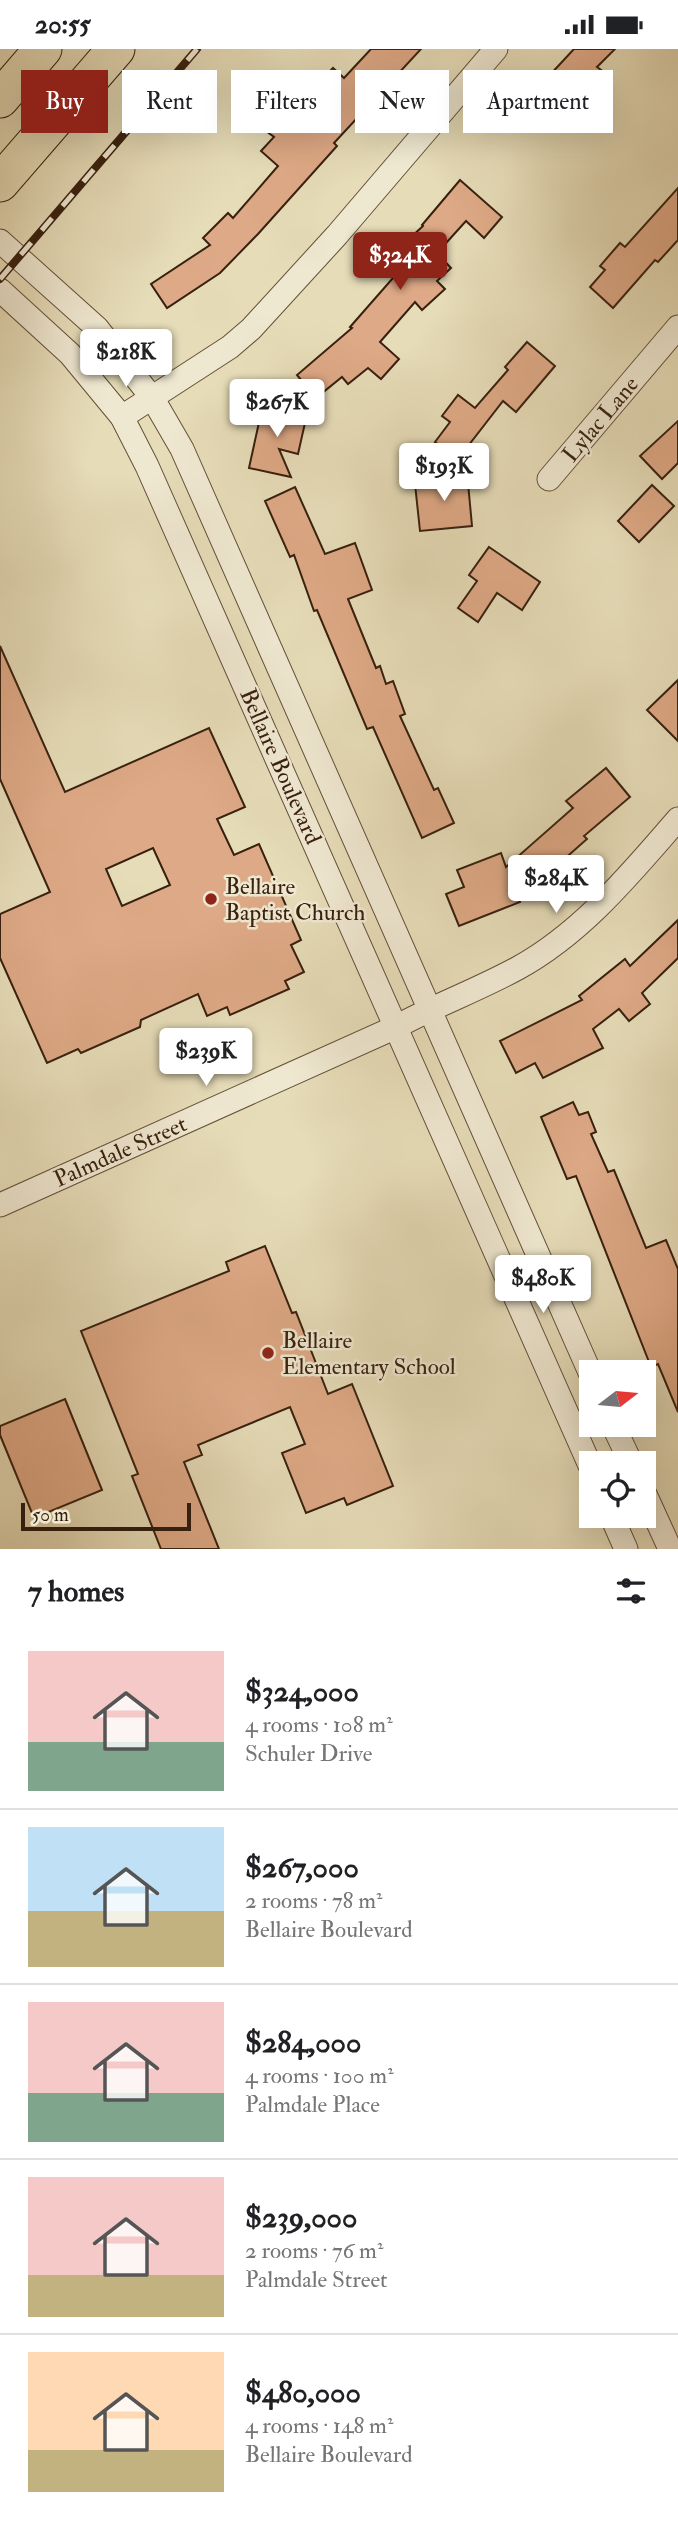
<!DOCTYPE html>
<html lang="en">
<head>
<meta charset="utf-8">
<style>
	:root { --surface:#fff; --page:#f6f6f6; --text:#202124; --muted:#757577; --line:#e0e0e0; --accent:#8f2418 }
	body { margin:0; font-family:"IM FELL Double Pica",serif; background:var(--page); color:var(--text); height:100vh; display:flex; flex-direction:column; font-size:26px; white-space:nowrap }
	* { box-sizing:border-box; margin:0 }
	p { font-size:23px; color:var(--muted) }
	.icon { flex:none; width:38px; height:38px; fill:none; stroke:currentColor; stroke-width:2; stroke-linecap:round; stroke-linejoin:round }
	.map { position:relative; height:1500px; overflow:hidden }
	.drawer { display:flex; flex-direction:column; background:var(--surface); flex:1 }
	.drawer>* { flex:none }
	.banner { position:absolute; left:21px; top:21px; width:637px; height:63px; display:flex; gap:14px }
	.needle { width:46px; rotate:74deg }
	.buttons { position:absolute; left:579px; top:1311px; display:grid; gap:14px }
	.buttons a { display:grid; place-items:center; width:77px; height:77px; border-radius:0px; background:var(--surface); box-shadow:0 7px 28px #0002; font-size:35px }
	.scale { position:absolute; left:21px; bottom:18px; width:170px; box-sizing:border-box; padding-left:7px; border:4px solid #38200f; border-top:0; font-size:19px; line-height:24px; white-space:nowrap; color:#38200f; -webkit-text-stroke:5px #efe8d1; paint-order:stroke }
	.price { position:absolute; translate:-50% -60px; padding:0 16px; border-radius:7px; background:#fff; color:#222; font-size:23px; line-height:46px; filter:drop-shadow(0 2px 4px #0008) }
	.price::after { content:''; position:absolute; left:50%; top:42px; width:21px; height:16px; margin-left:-10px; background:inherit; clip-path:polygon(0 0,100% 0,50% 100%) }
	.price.on { background:var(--accent); color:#fff }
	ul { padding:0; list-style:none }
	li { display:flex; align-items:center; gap:21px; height:175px; padding:0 28px }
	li+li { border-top:2px solid var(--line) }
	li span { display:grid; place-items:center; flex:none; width:196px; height:140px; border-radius:0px; color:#555 }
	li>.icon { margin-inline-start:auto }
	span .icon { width:84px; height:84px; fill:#fffc; stroke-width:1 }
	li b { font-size:30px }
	h2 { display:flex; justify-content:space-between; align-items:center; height:84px; padding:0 28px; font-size:30px }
	.pill { padding:0 24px; border-radius:0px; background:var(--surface); box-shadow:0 7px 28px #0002; font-size:24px; line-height:63px }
	.pill.on { background:var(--accent); color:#fff }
	.status { display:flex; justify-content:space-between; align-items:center; height:49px; padding:0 35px; background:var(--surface); direction:ltr }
	.status svg { height:19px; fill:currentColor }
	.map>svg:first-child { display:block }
	.building { fill:#dea986; stroke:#38200f; stroke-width:2; fill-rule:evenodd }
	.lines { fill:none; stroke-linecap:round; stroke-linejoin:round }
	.street-casing { stroke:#644f39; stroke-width:25 }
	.primary-casing { stroke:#38200f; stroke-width:39 }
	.street { stroke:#efe8d1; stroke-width:23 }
	.primary { stroke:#e6dcb8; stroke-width:37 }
	.rail-casing { stroke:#38200f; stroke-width:8 }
	.rail { stroke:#efe8d1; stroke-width:5; stroke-dasharray:16; stroke-linecap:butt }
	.poi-dot { fill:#8f2418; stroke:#efe8d1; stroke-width:2.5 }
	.labels { text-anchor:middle; stroke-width:5; stroke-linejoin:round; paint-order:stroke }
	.street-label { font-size:23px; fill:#38200f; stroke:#efe8d1 }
	.poi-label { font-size:23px; fill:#38200f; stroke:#efe8d1; text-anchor:start }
</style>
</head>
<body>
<div class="status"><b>20:55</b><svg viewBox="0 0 49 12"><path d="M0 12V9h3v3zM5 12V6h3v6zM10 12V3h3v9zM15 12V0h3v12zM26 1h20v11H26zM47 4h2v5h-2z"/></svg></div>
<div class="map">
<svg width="678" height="1500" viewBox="0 0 678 1500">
	<rect width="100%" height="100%" fill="#e6dcb8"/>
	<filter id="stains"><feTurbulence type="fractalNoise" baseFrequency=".00286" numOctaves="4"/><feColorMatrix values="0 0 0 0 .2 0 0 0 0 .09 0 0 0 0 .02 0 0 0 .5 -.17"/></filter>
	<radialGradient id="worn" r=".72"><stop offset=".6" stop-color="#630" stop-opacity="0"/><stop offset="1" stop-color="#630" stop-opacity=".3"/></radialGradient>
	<g class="building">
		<path d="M371 0H421L334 94 337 97 258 185 220 224 167 259 151 235 210 196 203 189 228 164 233 169 278 117 261 102 274 88 266 82 285 61 302 78 330 48 317 36 333 19 344 29Z"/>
		<path d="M574 0H615L597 18 601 21 572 52 547 29Z"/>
		<path d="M460 131 502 168 484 189 466 172 437 204 451 219 437 232 445 240 422 261 415 253 380 293 399 310 381 330 368 319 348 335 342 328 316 349 297 326 352 279 350 278 393 229 381 216 423 177 422 176Z"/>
		<path d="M678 139V191L658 213 655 211 613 259 590 238 605 221 600 217 620 194 625 198Z"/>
		<path d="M527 293 555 317 516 363 503 352 465 401 467 417 435 393 450 373 442 367 458 346 475 359 508 321 505 318Z"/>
		<path d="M263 355 307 365 298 405 279 400 291 428 249 419Z"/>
		<path d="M678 372V414L662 430 640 407Z"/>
		<path d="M467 423 472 477 420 482 415 435 437 433V426Z"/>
		<path d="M652 436 674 457 639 493 618 472Z"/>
		<path d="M295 438 325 505 355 494 372 541 348 550 376 619 380 617 386 635 393 632 405 665 400 667 434 741 438 739 454 774 422 789 373 678 367 680 317 561 314 562 294 506 290 508 265 452Z"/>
		<path d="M489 498 540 533 522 561 497 544 478 573 458 559 477 532 469 526Z"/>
		<path d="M0 597 65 743 209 679 245 758 217 770 234 806 259 795 301 891 291 896 304 923 285 932 289 940 230 966 227 958 207 967 198 945 141 971 140 978 81 1004 78 1000 47 1014 0 909V865L50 843 0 730ZM153 799 170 836 122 857 106 820Z"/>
		<path d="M678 631V692L647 661Z"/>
		<path d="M606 719 630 748 584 787 587 790 519 850 520 853 459 877 446 845 464 838 457 821 501 804 506 818 573 759 566 752Z"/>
		<path d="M678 871V909L642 944 650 955 629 972 619 960 593 980 603 999 543 1029 535 1014 516 1024 500 992 582 951 579 947 625 910 630 917Z"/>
		<path d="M573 1053 579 1066 588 1063 596 1083 591 1085 608 1123 614 1121 646 1199 666 1191 678 1220V1363L658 1315 651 1318 576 1127 567 1130 541 1068Z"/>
		<path d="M265 1197 292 1264 296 1263 328 1345 352 1335 393 1437 347 1456 344 1449 306 1464 282 1404 305 1395 290 1358 198 1396 202 1406 184 1413 219 1500H161L132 1427 138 1425 81 1282 229 1222 226 1213Z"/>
		<path d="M65 1350 102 1441 34 1469 0 1386V1377Z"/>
	</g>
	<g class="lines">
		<g class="street-casing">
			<g id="street">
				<path d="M0 192 97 279 153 350 182 400 592 1328"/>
				<path d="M0 241 70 305 122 368 147 417 592 1421"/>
				<path d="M122 368 230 298 251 280 337 186 496 0"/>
				<path d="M549 430 678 278"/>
				<path d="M0 1156 396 978C436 956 478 941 518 919 583 883 630 825 678 770"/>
				<path d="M613 1376 631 1414"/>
				<path d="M644 1443 670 1500"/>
				<path d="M611 1466 626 1500"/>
			</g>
		</g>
		<g class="primary-casing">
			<g id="primary">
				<path d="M0 50 43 0"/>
				<path d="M0 134 116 0"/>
			</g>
		</g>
		<use href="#street" class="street"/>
		<use href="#primary" class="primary"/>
		<g class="rail-casing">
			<path id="rail" d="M0 230 197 0"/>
		</g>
		<use href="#rail" class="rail"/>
	</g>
	<g class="poi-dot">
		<circle cx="211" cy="850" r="7"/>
		<circle cx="268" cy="1304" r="7"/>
	</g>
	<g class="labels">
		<g class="street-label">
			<text transform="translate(600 370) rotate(-50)" y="8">Lylac Lane</text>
			<text transform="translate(281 717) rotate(66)" y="8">Bellaire Boulevard</text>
			<text transform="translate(120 1102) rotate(-24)" y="8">Palmdale Street</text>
		</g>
		<g class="poi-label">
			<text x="225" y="845">Bellaire<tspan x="225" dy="26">Baptist Church</tspan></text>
			<text x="282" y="1299">Bellaire<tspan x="282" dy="26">Elementary School</tspan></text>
		</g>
	</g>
	<rect width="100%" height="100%" filter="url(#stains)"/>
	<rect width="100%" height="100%" fill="url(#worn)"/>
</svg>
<div class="buttons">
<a><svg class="needle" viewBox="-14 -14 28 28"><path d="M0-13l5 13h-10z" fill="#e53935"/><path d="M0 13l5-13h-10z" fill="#757577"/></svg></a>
<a><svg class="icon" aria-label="locate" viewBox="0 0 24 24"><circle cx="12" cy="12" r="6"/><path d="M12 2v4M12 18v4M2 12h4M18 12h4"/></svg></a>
</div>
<div class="scale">50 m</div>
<b class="price on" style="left:400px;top:243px">$324K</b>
<b class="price" style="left:126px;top:340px">$218K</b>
<b class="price" style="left:277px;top:390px">$267K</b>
<b class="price" style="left:444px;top:454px">$193K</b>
<b class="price" style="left:556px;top:866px">$284K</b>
<b class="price" style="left:206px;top:1039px">$239K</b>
<b class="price" style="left:543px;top:1266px">$480K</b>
<div class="banner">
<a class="pill on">Buy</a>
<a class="pill">Rent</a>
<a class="pill">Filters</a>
<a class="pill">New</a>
<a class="pill">Apartment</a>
</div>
</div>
<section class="drawer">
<h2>7 homes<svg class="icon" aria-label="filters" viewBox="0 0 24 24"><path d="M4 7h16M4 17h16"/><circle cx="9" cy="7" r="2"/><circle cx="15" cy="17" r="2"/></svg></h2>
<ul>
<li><span style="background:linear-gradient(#f6c9c9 65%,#7fa58c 0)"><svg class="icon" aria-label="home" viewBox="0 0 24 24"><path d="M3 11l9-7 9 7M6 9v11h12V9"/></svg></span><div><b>$324,000</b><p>4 rooms · 108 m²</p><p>Schuler Drive</p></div></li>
<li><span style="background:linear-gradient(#bfe0f5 60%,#c2b280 0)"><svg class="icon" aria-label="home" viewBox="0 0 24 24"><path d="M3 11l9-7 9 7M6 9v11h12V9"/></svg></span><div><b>$267,000</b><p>2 rooms · 78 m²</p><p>Bellaire Boulevard</p></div></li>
<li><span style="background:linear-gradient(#f6c9c9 65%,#7fa58c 0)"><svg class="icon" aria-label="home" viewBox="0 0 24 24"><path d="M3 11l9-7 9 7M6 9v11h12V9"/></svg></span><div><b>$284,000</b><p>4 rooms · 100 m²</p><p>Palmdale Place</p></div></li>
<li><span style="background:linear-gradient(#f6c9c9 70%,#c2b280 0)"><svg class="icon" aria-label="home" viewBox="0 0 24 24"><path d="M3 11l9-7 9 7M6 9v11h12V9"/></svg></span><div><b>$239,000</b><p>2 rooms · 76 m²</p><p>Palmdale Street</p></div></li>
<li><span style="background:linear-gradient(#ffd9b3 70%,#c2b280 0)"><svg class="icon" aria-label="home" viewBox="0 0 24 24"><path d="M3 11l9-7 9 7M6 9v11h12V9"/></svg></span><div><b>$480,000</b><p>4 rooms · 148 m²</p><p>Bellaire Boulevard</p></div></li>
</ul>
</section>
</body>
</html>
